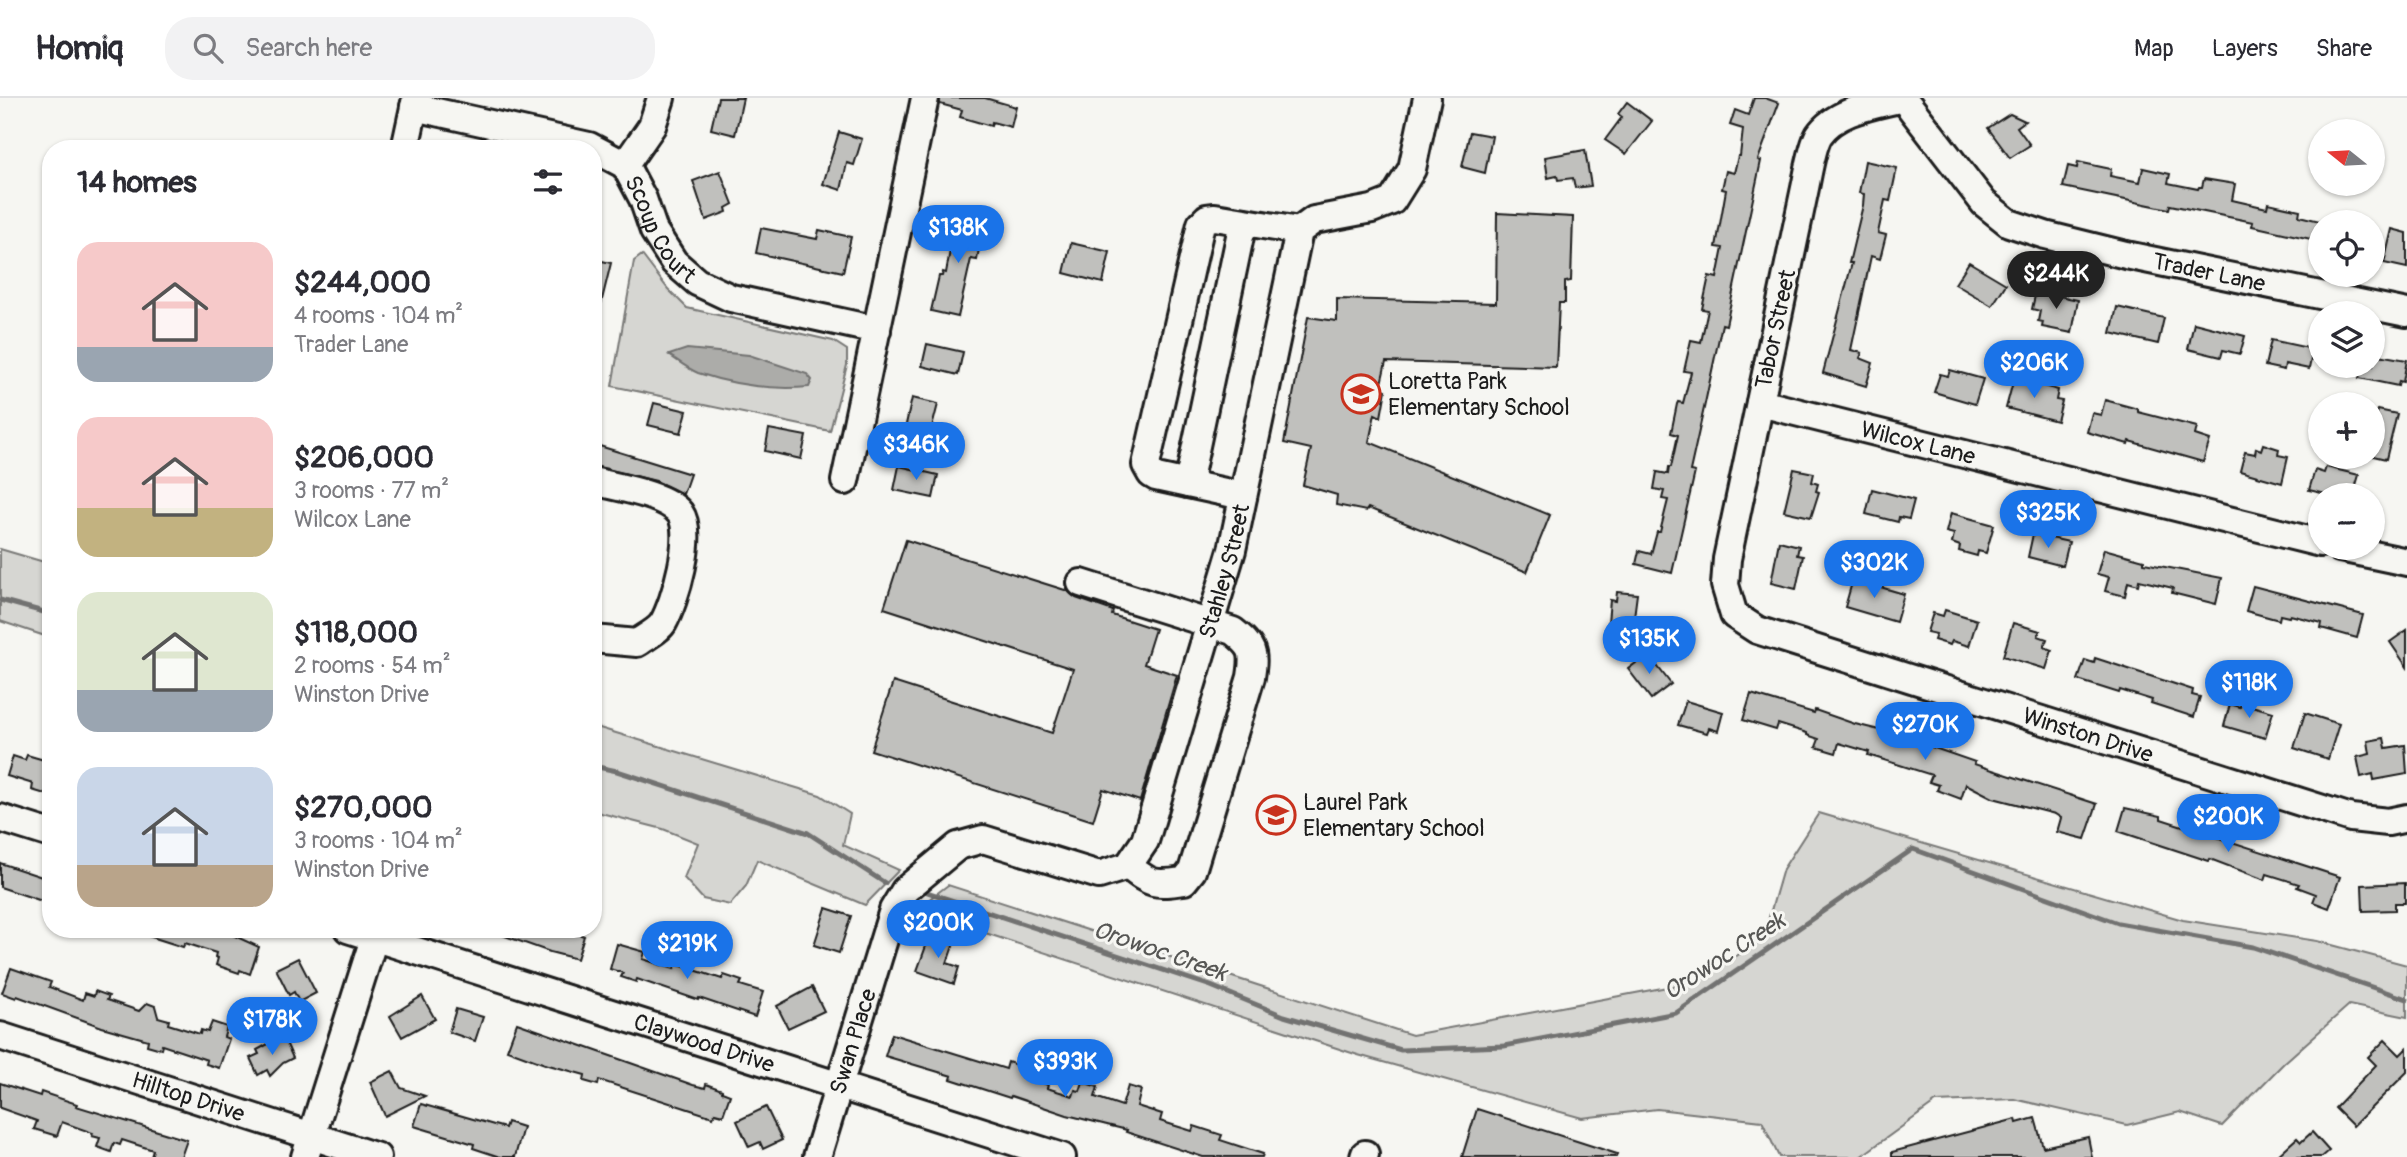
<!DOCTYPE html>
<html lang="en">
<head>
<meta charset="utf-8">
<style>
	:root { --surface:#fff; --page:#f2f2f3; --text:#2b2b33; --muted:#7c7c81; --line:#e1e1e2; --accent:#1a73e8 }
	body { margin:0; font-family:Pangolin,sans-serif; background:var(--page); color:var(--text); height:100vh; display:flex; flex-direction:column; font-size:26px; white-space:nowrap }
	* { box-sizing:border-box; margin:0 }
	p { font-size:23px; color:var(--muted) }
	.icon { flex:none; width:38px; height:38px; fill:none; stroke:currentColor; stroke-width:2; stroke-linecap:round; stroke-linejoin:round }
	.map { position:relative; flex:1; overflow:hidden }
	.sheet { position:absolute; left:42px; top:42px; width:560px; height:798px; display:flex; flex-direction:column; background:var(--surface); border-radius:28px; box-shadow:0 2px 5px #0004 }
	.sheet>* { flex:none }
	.needle { width:46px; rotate:288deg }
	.fabs { position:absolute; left:2308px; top:21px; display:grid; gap:14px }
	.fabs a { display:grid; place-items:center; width:77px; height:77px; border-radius:50%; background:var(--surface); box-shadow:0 2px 5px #0004; font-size:35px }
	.price { position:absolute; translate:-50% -60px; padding:0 16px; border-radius:24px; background:var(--accent); color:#fff; font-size:23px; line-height:46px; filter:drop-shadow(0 2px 4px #0008) }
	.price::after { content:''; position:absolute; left:50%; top:42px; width:21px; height:16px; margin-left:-10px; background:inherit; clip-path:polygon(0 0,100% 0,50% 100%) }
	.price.current { background:#222; color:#fff }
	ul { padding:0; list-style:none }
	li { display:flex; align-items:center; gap:21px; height:175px; padding:0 35px }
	li span { display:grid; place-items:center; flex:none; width:196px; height:140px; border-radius:21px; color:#555 }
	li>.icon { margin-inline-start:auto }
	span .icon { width:84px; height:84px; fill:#fffc; stroke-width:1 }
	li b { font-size:30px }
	h2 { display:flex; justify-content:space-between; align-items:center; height:84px; padding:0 35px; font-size:30px }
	header { display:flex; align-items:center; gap:42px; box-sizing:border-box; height:98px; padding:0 35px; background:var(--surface); border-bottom:2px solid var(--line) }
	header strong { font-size:33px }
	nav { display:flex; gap:38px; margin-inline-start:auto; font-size:24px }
	.search { width:490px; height:63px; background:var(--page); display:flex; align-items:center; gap:18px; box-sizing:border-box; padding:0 24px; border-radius:28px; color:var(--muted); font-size:26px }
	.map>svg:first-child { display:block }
	.green { fill:#d6d6d2; stroke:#797977; stroke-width:2 }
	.water { fill:#acaca9; stroke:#727271; stroke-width:2 }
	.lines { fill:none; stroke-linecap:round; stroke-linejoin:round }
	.stream { stroke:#727271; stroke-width:5 }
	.building { fill:#c0c0bd; stroke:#1c1c1c; stroke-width:2 }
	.minor-casing { stroke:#1c1c1c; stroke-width:32 }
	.minor { stroke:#f6f6f2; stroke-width:26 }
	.labels { text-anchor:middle; stroke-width:6; stroke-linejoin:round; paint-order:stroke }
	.street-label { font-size:23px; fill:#1c1c1c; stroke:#f6f6f2 }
	.poi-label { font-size:23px; fill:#1c1c1c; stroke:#f6f6f2; text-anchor:start }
	.water-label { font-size:24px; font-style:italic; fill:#565654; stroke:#f6f6f2 }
</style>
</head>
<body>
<header>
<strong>Homiq</strong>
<div class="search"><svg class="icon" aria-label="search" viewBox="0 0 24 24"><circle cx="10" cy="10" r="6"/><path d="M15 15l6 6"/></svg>Search here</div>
<nav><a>Map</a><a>Layers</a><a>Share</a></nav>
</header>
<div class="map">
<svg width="2407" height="1059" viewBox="0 0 2407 1059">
	<rect width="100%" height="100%" fill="#f6f6f2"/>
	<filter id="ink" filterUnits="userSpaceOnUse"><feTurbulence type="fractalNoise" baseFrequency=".0143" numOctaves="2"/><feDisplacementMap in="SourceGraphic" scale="14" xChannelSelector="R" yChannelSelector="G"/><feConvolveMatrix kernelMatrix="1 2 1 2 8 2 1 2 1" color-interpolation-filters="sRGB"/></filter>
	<g filter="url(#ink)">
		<g class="green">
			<path d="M642 157 668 191 687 210 833 243 847 252V267L830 333 612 288 634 163Z"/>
			<path d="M0 451 51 466V540L0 523Z"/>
			<path d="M593 628 820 697 850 716 843 747 899 772 865 807 757 762 746 788 730 807 703 801 684 780 698 745 663 731 593 713Z"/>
			<path d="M1819 715 2183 822 2317 843 2407 867V919L2349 907 2284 965 2222 1028 2180 1014 2127 1027 2014 1001 1936 1004 1860 1059H1779L1762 1023 1657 1011 1582 1020 1358 957 915 812 948 787 1412 937 1699 883 1763 840 1783 771Z"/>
		</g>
		<path class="water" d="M687 251 749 257 807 276 812 282 809 289C772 292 734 287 698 275 688 271 678 263 669 257Z"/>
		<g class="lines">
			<g class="stream">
				<path d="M0 502 51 516"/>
				<path d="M593 668 617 673 808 735 885 785"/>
				<path d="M921 792 1211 888 1284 918 1401 952 1504 948 1676 915 1913 751 2118 825 2253 849 2407 901"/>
			</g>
		</g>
		<g class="building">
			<path d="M718 0H743L735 37 711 31Z"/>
			<path d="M940 0H985L1016 9 1011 29 992 24 991 28 960 19 962 12 940 6Z"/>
			<path d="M1754 0H1765L1779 5 1758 62 1761 63 1726 227 1722 226 1704 310 1690 373 1695 374 1672 475 1636 466 1639 453 1651 456 1657 434H1660L1668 402 1662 401 1664 393 1654 391 1657 374 1668 376 1669 369H1671L1678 337 1671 335 1677 306 1678 304 1683 305 1691 274 1684 273 1691 242 1701 244 1708 212 1702 211 1709 178 1717 180 1723 150 1716 149 1726 92 1722 91 1726 73 1734 75 1738 58H1740L1743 31 1730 27 1735 12 1748 17Z"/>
			<path d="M1627 4 1652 23 1626 56 1605 42 1622 19 1618 16Z"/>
			<path d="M2010 16 2025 23 2017 29 2030 47 2010 60 1988 30Z"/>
			<path d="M839 34 862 41 854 67 847 65 841 92 823 86Z"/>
			<path d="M1470 34 1492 38 1485 75 1462 69Z"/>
			<path d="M1585 52 1591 88 1575 90 1573 80 1558 82 1557 78 1548 80 1545 59Z"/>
			<path d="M1865 63 1897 70 1890 103 1885 102 1878 135 1886 137 1880 161 1871 158 1851 252 1862 255 1860 260 1873 265 1866 288 1823 275 1852 165H1849L1863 107 1864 96 1859 95Z"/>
			<path d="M2078 64 2111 71 2110 78 2140 84 2143 70 2170 76 2168 85 2198 91 2199 89H2202L2204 81 2235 86 2232 102 2267 110 2268 105 2300 112 2299 118 2320 123V143L2252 128 2253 124 2170 107 2169 111 2063 89 2068 68 2077 70Z"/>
			<path d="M720 73 733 106 726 110 727 114 706 122 693 83Z"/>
			<path d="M1497 115 1573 119 1571 183 1565 184V205H1559L1556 269 1386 264 1380 290 1386 292 1381 319 1375 316 1369 344 1550 417 1527 474 1368 410 1366 413 1336 407 1337 397 1303 387 1311 351 1284 345 1308 219 1337 223V201L1496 205Z"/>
			<path d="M953 117 984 123 977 162 971 161 958 219 931 213 939 178H942L943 174 946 175 952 141H949Z"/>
			<path d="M761 130 817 141 819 132 851 139 843 174 756 155Z"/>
			<path d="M2392 131 2407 135V170L2384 165Z"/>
			<path d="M1071 145 1110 154 1103 185 1064 175Z"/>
			<path d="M593 161 611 165 599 214H593Z"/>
			<path d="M1969 164 2006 186 1992 208 1955 186Z"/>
			<path d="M2036 193 2078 202 2072 235 2042 229 2043 224 2038 223 2040 213 2032 211Z"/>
			<path d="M2117 209 2164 220 2158 246 2111 235Z"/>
			<path d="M2194 225 2245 238 2240 256 2223 252 2221 259 2188 251Z"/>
			<path d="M2271 242 2313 251 2309 271 2285 266 2284 272 2265 268Z"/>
			<path d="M927 246 963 254 958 277 922 268Z"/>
			<path d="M2373 256 2407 262 2403 284 2399 283 2398 288 2359 280 2361 268H2373Z"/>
			<path d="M1950 272 1983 281 1975 306 1934 294 1940 276 1948 278Z"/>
			<path d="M2014 280 2058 292 2056 302 2062 303 2057 323 2006 310Z"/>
			<path d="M912 300 938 306 929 341 904 335Z"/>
			<path d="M2105 302 2138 311V314L2197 329 2195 337 2210 342 2203 364 2129 343 2128 346 2087 334 2092 315 2101 317Z"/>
			<path d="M654 305 687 313 681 335 648 327Z"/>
			<path d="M2378 312 2397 316 2386 361 2373 358V319L2376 320Z"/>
			<path d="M769 331 806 338 801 361 765 353Z"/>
			<path d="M593 346 690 376 683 396 656 383 593 368Z"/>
			<path d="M2263 346 2279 351 2278 357 2288 359 2282 385 2240 373 2245 354 2255 356 2256 350 2261 352Z"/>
			<path d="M899 368 938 377 933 400 894 392Z"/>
			<path d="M2326 369 2359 377 2353 397H2330L2309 392 2315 372 2324 375Z"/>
			<path d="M1794 371 1814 375 1812 384 1818 386 1816 393 1819 394 1811 419 1784 413Z"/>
			<path d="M1872 391 1914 402 1909 421 1899 419 1898 424 1866 416Z"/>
			<path d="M1951 415 1994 427 1986 455 1978 453 1977 458 1959 453 1960 448 1952 445 1954 436 1946 434Z"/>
			<path d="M2033 436 2069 444 2063 468 2028 459Z"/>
			<path d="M906 442 1068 493 1076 500 1113 513 1112 517 1155 531 1144 566 1177 577 1140 703 1103 691 1093 723 871 652 893 584 1052 635 1073 571 884 510Z"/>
			<path d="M1779 443 1799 448 1797 457 1803 458 1796 491 1771 485Z"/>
			<path d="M2104 451 2144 462V465L2222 480 2216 506 2172 495 2173 490 2139 482 2138 487 2128 484 2125 498 2105 493 2109 479 2097 476Z"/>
			<path d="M1853 481 1904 496 1896 524 1845 509Z"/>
			<path d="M2253 488 2363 517 2357 540 2321 530 2322 525 2290 517 2289 519 2280 517 2279 522 2246 513Z"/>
			<path d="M1617 494 1637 496 1630 550 1606 547 1610 502 1616 503Z"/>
			<path d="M1945 512 1977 522 1969 548 1952 543 1950 547 1934 542 1936 536 1927 534 1933 515 1943 518Z"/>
			<path d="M2013 525 2040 533 2038 538 2047 541 2044 549 2052 552 2046 571 2003 558Z"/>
			<path d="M2407 532V569L2390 544Z"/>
			<path d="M1648 556 1671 586 1651 601 1628 571Z"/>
			<path d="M2095 560 2193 592 2192 597 2200 599 2194 619 2151 605 2152 602 2120 592 2119 595 2078 582 2085 562 2094 565Z"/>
			<path d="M1751 596 1814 615 1815 612 1855 626 1916 641 1917 644 1975 664 1974 666 2097 706 2085 741 2057 734 2061 720 2055 716 1993 700 1966 686 1961 701 1937 692 1939 687 1929 684 1932 677 1868 657 1869 654 1839 645 1836 655 1816 649 1819 641 1807 637V635L1778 626 1776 632 1743 622Z"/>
			<path d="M1686 603 1723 614 1718 633 1709 630 1707 635 1678 627Z"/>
			<path d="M2241 605 2273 614 2265 640 2224 628 2230 606 2240 609Z"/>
			<path d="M2305 615 2339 626 2328 661 2294 650Z"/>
			<path d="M2384 640 2386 650 2405 647 2407 676 2374 682 2373 676 2361 679 2357 659 2370 656 2368 643Z"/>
			<path d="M27 657 51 664V677L45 696 32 692 33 686 7 678 13 658 25 662Z"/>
			<path d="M2125 710 2161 718V721L2340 779 2329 810 2313 804 2316 796 2297 789 2299 786 2267 776 2265 782 2210 761 2209 763 2118 733Z"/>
			<path d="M0 765 51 782V806L0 789Z"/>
			<path d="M2405 785V805H2395V812L2363 813 2362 787Z"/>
			<path d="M826 810 851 818 839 855 814 847Z"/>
			<path d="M137 831H207L222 836 224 833 259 849 250 876 240 872 239 875 216 867 218 860 215 859 216 855 185 845 183 849 136 834Z"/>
			<path d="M491 831H541L555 835 556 831H582L581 837 584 838 577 861 550 854 491 833Z"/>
			<path d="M930 837 954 845 947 865 959 869 954 886 917 873Z"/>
			<path d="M617 846 645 854 643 861 674 871 676 866 722 881 724 877 742 883 740 887 763 894 755 919 699 900 698 902 637 881 636 884 621 879 623 875 610 871Z"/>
			<path d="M298 860 316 895 299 904 294 894 289 897 276 871Z"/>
			<path d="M11 870 51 884 49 889 83 902 85 895 94 898 95 893 109 898 107 902 139 913 147 905 155 908 158 919 169 922 168 926 200 936 201 932 208 934 212 924 227 929 224 939 229 941 219 970 206 966 207 962 162 947 161 951 147 947 148 942 102 929 17 898 16 900 2 895Z"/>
			<path d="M812 889 824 913 788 930 777 908Z"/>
			<path d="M422 898 435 921 402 939 390 918Z"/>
			<path d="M456 911 483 919 475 943 449 934Z"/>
			<path d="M517 925 693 987 705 990 706 986 722 992V994L730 997 723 1017 715 1015 713 1019 599 982 598 987 584 983 585 977 545 966 507 952Z"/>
			<path d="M892 936 1006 971 1008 964 1042 976 1040 984 1048 987 1047 990 1073 998 1075 992 1080 993 1083 984 1098 989 1095 999 1122 1008 1128 988 1141 992 1137 1008 1162 1016 1160 1023 1192 1033 1194 1028 1222 1037 1220 1042 1263 1056 1262 1059H1203L1126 1034 1127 1032 1067 1017 1011 998 1010 1000 951 981 952 978 885 958Z"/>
			<path d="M283 938 293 960 283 965 270 978 267 972 258 977 250 960 259 956 257 952Z"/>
			<path d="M2385 942 2400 957 2407 950V974L2353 1028 2335 1010 2376 967 2368 959Z"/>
			<path d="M392 973 401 990 425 998 385 1018 370 984Z"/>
			<path d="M0 985 40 998 41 994 77 1006 76 1008 187 1042 181 1059H151L153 1052 122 1042 120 1047 114 1045 111 1054 97 1049 100 1040 92 1038 93 1035 62 1024 57 1038 34 1031 37 1023 0 1010Z"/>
			<path d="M421 1006 494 1027 505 1030 507 1024 523 1029 515 1059H500L473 1050 474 1046 414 1028Z"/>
			<path d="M766 1009 782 1042 763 1051 760 1044 749 1049 737 1023Z"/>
			<path d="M1477 1011 1617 1056 1616 1059H1462Z"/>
			<path d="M2035 1020 2043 1049 2088 1039 2092 1059H1892V1054L2016 1021 2017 1025Z"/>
			<path d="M2312 1034 2329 1053 2322 1059H2276L2297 1040 2301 1044Z"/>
		</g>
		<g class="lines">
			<g class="minor-casing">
				<g id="minor">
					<path id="s1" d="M414 9 589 48 625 67 643 101 654 133 674 164 697 184 731 200 877 232"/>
					<path d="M405 51 416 0"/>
					<path d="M625 67 652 28 661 0"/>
					<path id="s2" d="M2407 215 2126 157 2045 137 2009 125 1984 105 1903 0C1876 7 1836 12 1819 37 1812 49 1808 76 1805 90L1727 461 1725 487 1734 517 1757 532 2351 720 2388 724 2407 720"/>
					<path id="s3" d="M1760 305 2320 445"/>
					<path d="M593 383C615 389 665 396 680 415 695 436 675 504 663 525 658 533 645 539 637 545L593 541"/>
					<path d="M845 383 925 0"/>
					<path d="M1188 386 1243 124"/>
					<path d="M1243 398 1156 379 1151 376 1146 367 1201 126 1207 120 1215 119 1299 133"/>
					<path d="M2340 450 2407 464"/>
					<path d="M1081 485 1233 533C1253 549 1255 553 1251 579L1192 773 1184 783C1154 787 1152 787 1128 768"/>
					<path d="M0 720 51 736"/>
					<path id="s4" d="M348 831 1062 1059"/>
					<path id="s5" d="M0 938 377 1059"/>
					<path d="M305 1059 377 831"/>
					<path id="s6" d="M817 1059 893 812 905 792 958 748 983 741 1099 777 1128 768 1145 743 1232 452 1299 133 1314 122 1372 111 1392 103 1412 71 1427 0"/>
					<path d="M1364 1059 1365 1056"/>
				</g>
			</g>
			<use href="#minor" class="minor"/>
		</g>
	</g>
	<defs>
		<g id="school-ring" transform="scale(2.0125)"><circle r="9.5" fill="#f6f6f2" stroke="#c8321e" stroke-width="1.5"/><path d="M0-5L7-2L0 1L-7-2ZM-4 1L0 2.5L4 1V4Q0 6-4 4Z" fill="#c8321e"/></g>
	</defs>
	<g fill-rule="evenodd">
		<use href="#school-ring" x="1361" y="296"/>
		<use href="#school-ring" x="1276" y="717"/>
	</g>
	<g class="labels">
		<g class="street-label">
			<text dy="8" stroke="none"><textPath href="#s1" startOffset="294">Scoup Court</textPath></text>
			<text transform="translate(2209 174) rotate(12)" y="8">Trader Lane</text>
			<text transform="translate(1775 231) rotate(-78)" y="8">Tabor Street</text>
			<text dy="8" stroke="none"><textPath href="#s3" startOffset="163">Wilcox Lane</textPath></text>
			<text dy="8" stroke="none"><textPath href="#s6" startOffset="840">Stahley Street</textPath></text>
			<text dy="8" stroke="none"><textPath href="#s2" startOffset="1533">Winston Drive</textPath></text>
			<text dy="8" stroke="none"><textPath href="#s6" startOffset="121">Swan Place</textPath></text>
			<text dy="8" stroke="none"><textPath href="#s4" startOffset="374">Claywood Drive</textPath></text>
			<text dy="8" stroke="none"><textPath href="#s5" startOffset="198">Hilltop Drive</textPath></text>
		</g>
		<g class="poi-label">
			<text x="1388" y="291">Loretta Park<tspan x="1388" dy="26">Elementary School</tspan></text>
			<text x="1303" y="712">Laurel Park<tspan x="1303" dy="26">Elementary School</tspan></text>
		</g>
		<g class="water-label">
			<text transform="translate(1160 853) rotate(19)" y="8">Orowoc Creek</text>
			<text transform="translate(1724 858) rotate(-33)" y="8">Orowoc Creek</text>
		</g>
	</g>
</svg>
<div class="fabs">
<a><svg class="needle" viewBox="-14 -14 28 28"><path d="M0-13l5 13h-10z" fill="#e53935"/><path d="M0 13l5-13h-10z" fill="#7c7c81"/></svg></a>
<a><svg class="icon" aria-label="locate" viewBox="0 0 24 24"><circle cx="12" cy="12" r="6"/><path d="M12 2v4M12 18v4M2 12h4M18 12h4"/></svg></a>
<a><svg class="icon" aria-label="layers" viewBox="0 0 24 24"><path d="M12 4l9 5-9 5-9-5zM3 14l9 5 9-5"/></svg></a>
<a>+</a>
<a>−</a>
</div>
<b class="price" style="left:958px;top:167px">$138K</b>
<b class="price current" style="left:2056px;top:213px">$244K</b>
<b class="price" style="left:2034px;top:302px">$206K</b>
<b class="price" style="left:916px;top:384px">$346K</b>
<b class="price" style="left:2048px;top:452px">$325K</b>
<b class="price" style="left:1874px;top:502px">$302K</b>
<b class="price" style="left:1649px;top:578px">$135K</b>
<b class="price" style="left:2249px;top:622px">$118K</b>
<b class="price" style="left:1925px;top:664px">$270K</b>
<b class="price" style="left:2228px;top:756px">$200K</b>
<b class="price" style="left:938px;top:862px">$200K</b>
<b class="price" style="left:687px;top:883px">$219K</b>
<b class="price" style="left:272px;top:959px">$178K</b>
<b class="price" style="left:1065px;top:1001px">$393K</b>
<section class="sheet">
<h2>14 homes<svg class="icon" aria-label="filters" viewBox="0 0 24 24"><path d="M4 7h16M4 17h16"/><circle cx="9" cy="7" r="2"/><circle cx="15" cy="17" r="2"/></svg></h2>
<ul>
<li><span style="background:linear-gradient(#f6c9c9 75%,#9aa5b1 0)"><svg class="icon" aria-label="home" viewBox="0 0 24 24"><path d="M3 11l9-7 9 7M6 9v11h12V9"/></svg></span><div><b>$244,000</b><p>4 rooms · 104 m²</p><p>Trader Lane</p></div></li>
<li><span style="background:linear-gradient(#f6c9c9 65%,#c2b280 0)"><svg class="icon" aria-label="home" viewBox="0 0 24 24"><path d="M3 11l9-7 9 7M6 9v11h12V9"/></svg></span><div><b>$206,000</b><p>3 rooms · 77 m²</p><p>Wilcox Lane</p></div></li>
<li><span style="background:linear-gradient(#dfe7d0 70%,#9aa5b1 0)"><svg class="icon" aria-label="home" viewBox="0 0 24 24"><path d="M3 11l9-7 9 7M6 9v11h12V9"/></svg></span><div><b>$118,000</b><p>2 rooms · 54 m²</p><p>Winston Drive</p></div></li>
<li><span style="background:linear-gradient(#c9d6e8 70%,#b9a48a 0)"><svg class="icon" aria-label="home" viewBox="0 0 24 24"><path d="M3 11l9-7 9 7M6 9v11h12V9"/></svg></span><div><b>$270,000</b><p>3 rooms · 104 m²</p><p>Winston Drive</p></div></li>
</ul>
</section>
</div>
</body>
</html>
